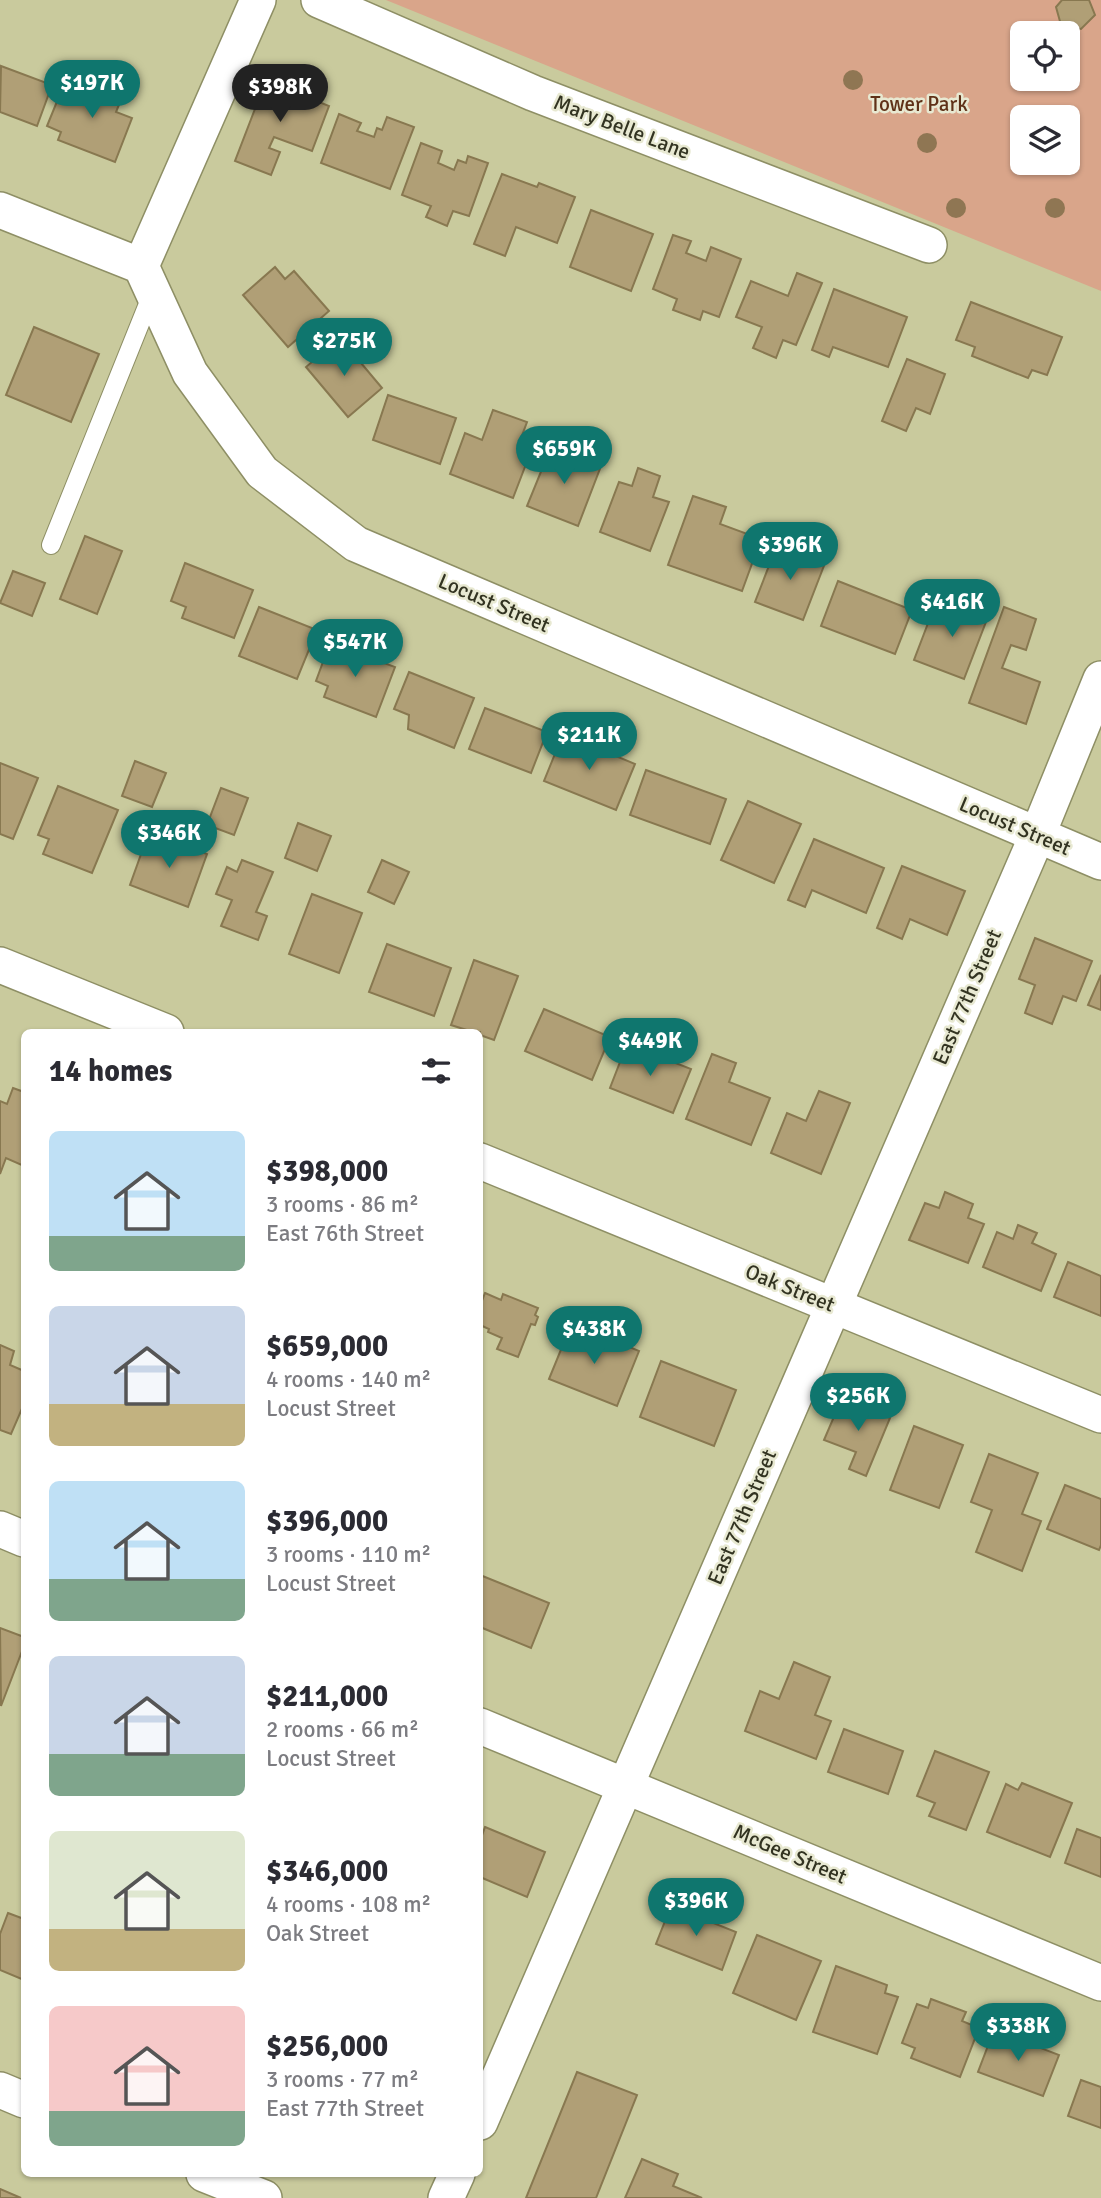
<!DOCTYPE html>
<html lang="en">
<head>
<meta charset="utf-8">
<style>
	:root { --surface:#fff; --page:#f2f2f3; --text:#2b2b33; --muted:#7c7c81; --accent:#0f766e }
	body { margin:0; font-family:Signika,sans-serif; background:var(--page); color:var(--text); height:100vh; display:flex; flex-direction:column; font-size:26px; white-space:nowrap }
	* { box-sizing:border-box; margin:0 }
	p { font-size:23px; color:var(--muted) }
	.icon { flex:none; width:38px; height:38px; fill:none; stroke:currentColor; stroke-width:2; stroke-linecap:round; stroke-linejoin:round }
	.map { position:relative; flex:1; overflow:hidden }
	.sheet { position:absolute; left:21px; top:1029px; width:462px; height:1148px; display:flex; flex-direction:column; background:var(--surface); border-radius:10px; box-shadow:0 2px 5px #0004 }
	.sheet>* { flex:none }
	.fabs { position:absolute; left:1010px; top:21px; display:grid; gap:14px }
	.fabs a { display:grid; place-items:center; width:70px; height:70px; border-radius:10px; background:var(--surface); box-shadow:0 2px 5px #0004; font-size:35px }
	.price { position:absolute; translate:-50% -60px; padding:0 16px; border-radius:24px; background:var(--accent); color:#fff; font-size:23px; line-height:46px; filter:drop-shadow(0 2px 4px #0008) }
	.price::after { content:''; position:absolute; left:50%; top:42px; width:21px; height:16px; margin-left:-10px; background:inherit; clip-path:polygon(0 0,100% 0,50% 100%) }
	.price.active { background:#222; color:#fff }
	ul { padding:0; list-style:none }
	li { display:flex; align-items:center; gap:21px; height:175px; padding:0 28px }
	li span { display:grid; place-items:center; flex:none; width:196px; height:140px; border-radius:10px; color:#555 }
	li>.icon { margin-inline-start:auto }
	span .icon { width:84px; height:84px; fill:#fffc; stroke-width:1 }
	li b { font-size:30px }
	h2 { display:flex; justify-content:space-between; align-items:center; height:84px; padding:0 28px; font-size:30px }
	.map>svg:first-child { display:block }
	.green { fill:#d9a58a; fill-rule:evenodd }
	.building { fill:#b09f76; stroke:#887850; stroke-width:2 }
	.lines { fill:none; stroke-linecap:round; stroke-linejoin:round }
	.service-casing { stroke:#8e8f65; stroke-width:20 }
	.minor-casing { stroke:#8e8f65; stroke-width:38 }
	.service { stroke:#fff; stroke-width:18 }
	.minor { stroke:#fff; stroke-width:35 }
	.tree { fill:#8f7653 }
	.labels { text-anchor:middle; stroke-width:5; stroke-linejoin:round; paint-order:stroke }
	.park-label { font-size:21px; fill:#5f3117; stroke:#e8e9d2 }
	.street-label { font-size:21px; fill:#323321; stroke:#e8e9d2 }
</style>
</head>
<body>
<div class="map">
<svg width="1101" height="2198" viewBox="0 0 1101 2198">
	<rect width="100%" height="100%" fill="#c9ca9d"/>
	<path class="green" d="M386 0H1101V291ZM1022 33H1068V79H1022ZM1022 117H1068V163H1022Z"/>
	<g class="building">
		<path d="M1062 0H1089L1095 15 1081 29 1061 25 1056 7Z"/>
		<path d="M1 66 52 85 37 126 0 112Z"/>
		<path d="M268 75 300 87 297 93 329 106 312 151 274 137 269 148 280 152 271 175 235 161Z"/>
		<path d="M90 76 125 90 116 112 132 118 115 162 58 140 61 132 47 126 60 94 73 99 76 93 82 95Z"/>
		<path d="M339 114 361 123 357 131 374 137 377 128 382 130 387 117 414 127 390 189 321 163Z"/>
		<path d="M421 143 442 151 438 163 454 170 458 160 466 163 468 156 488 163 469 216 453 211 447 226 426 217 431 206 402 195Z"/>
		<path d="M502 174 537 187 539 183 575 197 557 243 516 227 505 256 474 244Z"/>
		<path d="M591 210 653 234 631 291 570 267Z"/>
		<path d="M673 235 691 241 686 253 706 261 711 247 741 259 719 317 703 311 700 320 673 310 677 299 653 289Z"/>
		<path d="M275 267 285 279 294 271 329 311 288 347 243 295Z"/>
		<path d="M797 273 822 283 796 345 783 340 776 358 753 348 762 327 736 317 751 281 788 296Z"/>
		<path d="M834 289 907 317 888 367 833 347 829 357 812 350Z"/>
		<path d="M971 302 1062 337 1047 375 1032 370 1028 378 972 356 975 347 956 340Z"/>
		<path d="M34 327 99 354 71 422 6 395Z"/>
		<path d="M340 338 382 388 348 417 306 367Z"/>
		<path d="M907 359 945 374 930 414 916 408 906 431 882 421Z"/>
		<path d="M388 395 456 418 440 464 373 440Z"/>
		<path d="M493 410 527 422 518 446 531 451 513 498 450 474 465 433 482 440Z"/>
		<path d="M551 447 601 466 578 526 527 506Z"/>
		<path d="M638 468 660 476 653 497 669 502 650 551 600 532 619 482 632 486Z"/>
		<path d="M693 496 726 507 720 524 761 539 742 591 668 565Z"/>
		<path d="M85 536 122 551 97 614 60 599Z"/>
		<path d="M777 545 825 563 803 620 755 602Z"/>
		<path d="M185 563 253 590 234 638 182 618 186 607 171 601Z"/>
		<path d="M13 571 45 583 32 616 0 603Z"/>
		<path d="M838 581 912 610 895 654 821 626Z"/>
		<path d="M954 600 989 614 964 679 914 660 935 605 950 611Z"/>
		<path d="M259 607 317 630 297 679 239 656Z"/>
		<path d="M1004 607 1036 619 1026 650 1011 645 1002 668 1040 682 1026 724 969 703Z"/>
		<path d="M330 643 395 667 376 717 324 697 328 686 316 681Z"/>
		<path d="M409 672 474 698 454 748 408 729 409 715 394 709Z"/>
		<path d="M485 708 547 732 531 773 469 749Z"/>
		<path d="M563 734 635 764 616 810 544 781Z"/>
		<path d="M135 761 166 773 152 807 122 796Z"/>
		<path d="M0 763 38 778 13 839 0 834Z"/>
		<path d="M646 770 726 799 710 844 630 815Z"/>
		<path d="M58 786 118 810 92 873 43 854 49 839 38 835Z"/>
		<path d="M221 788 248 798 234 835 207 825Z"/>
		<path d="M748 801 801 824 774 883 721 860Z"/>
		<path d="M298 823 331 836 317 871 285 858Z"/>
		<path d="M149 832 207 854 188 907 130 885Z"/>
		<path d="M814 839 884 868 866 913 812 890 805 907 788 900Z"/>
		<path d="M242 860 273 872 256 912 267 916 258 940 221 926 232 900 216 894 227 867 237 872Z"/>
		<path d="M382 860 409 872 394 904 368 892Z"/>
		<path d="M902 866 965 891 947 935 910 919 902 939 877 928Z"/>
		<path d="M312 894 362 913 339 973 289 954Z"/>
		<path d="M1035 938 1092 961 1076 1001 1063 996 1052 1024 1025 1013 1035 985 1019 979Z"/>
		<path d="M387 944 451 968 434 1016 369 992Z"/>
		<path d="M474 960 518 976 494 1040 480 1035V1032H473L451 1025Z"/>
		<path d="M1101 975V1010L1088 1005Z"/>
		<path d="M544 1009 610 1037 592 1080 525 1051Z"/>
		<path d="M627 1044 691 1069 673 1113 610 1088Z"/>
		<path d="M712 1054 736 1063 729 1082 770 1098 751 1145 686 1119Z"/>
		<path d="M13 1088 24 1092V1166L6 1158 0 1174V1101L7 1104Z"/>
		<path d="M819 1091 850 1103 821 1174 771 1153 787 1113 806 1121Z"/>
		<path d="M945 1192 973 1204 968 1218 984 1224 968 1263 909 1240 925 1203 939 1208Z"/>
		<path d="M1018 1225 1037 1233 1032 1243 1056 1254 1041 1291 983 1267 997 1232 1013 1239Z"/>
		<path d="M1068 1262 1101 1276V1316L1054 1297Z"/>
		<path d="M485 1293 501 1300 503 1294 538 1308 535 1315 538 1317 535 1325 531 1324 518 1357 497 1349 502 1338 488 1332 489 1329 480 1325V1306Z"/>
		<path d="M571 1325 591 1333 589 1337 617 1348 620 1343 639 1351 617 1406 549 1379Z"/>
		<path d="M0 1345 14 1351 10 1365 24 1371V1404L11 1434 0 1430Z"/>
		<path d="M661 1361 736 1390 714 1446 640 1417Z"/>
		<path d="M842 1398 890 1418 866 1476 849 1469 856 1452 824 1440Z"/>
		<path d="M914 1426 963 1445 939 1508 890 1490Z"/>
		<path d="M989 1454 1038 1473 1022 1514 1041 1521 1022 1571 976 1552 992 1510 971 1502Z"/>
		<path d="M1065 1485 1101 1499V1545L1099 1550 1047 1529Z"/>
		<path d="M480 1575 549 1603 531 1648 480 1627Z"/>
		<path d="M0 1628 24 1637V1646L1 1706Z"/>
		<path d="M794 1662 830 1677 815 1715 831 1721 816 1759 745 1731 760 1691 779 1699Z"/>
		<path d="M844 1729 903 1751 888 1794 828 1772Z"/>
		<path d="M935 1751 989 1772 966 1830 929 1816 935 1803 917 1796Z"/>
		<path d="M1022 1783 1072 1803 1050 1857 987 1832 1006 1784 1018 1790Z"/>
		<path d="M485 1827 545 1852 527 1897 480 1877V1841Z"/>
		<path d="M1077 1829 1101 1838V1877L1065 1863Z"/>
		<path d="M671 1906 736 1932 722 1970 656 1944Z"/>
		<path d="M8 1913 24 1919V1980L0 1970V1934Z"/>
		<path d="M757 1935 821 1961 796 2020 733 1993Z"/>
		<path d="M836 1966 887 1985 885 1993 898 1997 877 2054 813 2032Z"/>
		<path d="M931 1999 966 2012 962 2021 979 2028 960 2077 911 2058 915 2048 902 2043 917 2004 928 2008Z"/>
		<path d="M994 2030 1059 2055 1043 2096 978 2072Z"/>
		<path d="M577 2072 637 2095 596 2198H526Z"/>
		<path d="M1081 2080 1101 2087V2128L1068 2116Z"/>
		<path d="M642 2159 678 2174 673 2186 702 2198H625Z"/>
		<path d="M0 2189 21 2198H0Z"/>
	</g>
	<g class="lines">
		<g class="service-casing">
			<path id="service" d="M51 545 152 294"/>
		</g>
		<g class="minor-casing">
			<g id="minor">
				<path d="M319 0 533 93 929 245"/>
				<path d="M0 210 141 266 190 373 262 472 356 544 1101 862"/>
				<path d="M141 266 258 0"/>
				<path d="M0 965 166 1032"/>
				<path d="M480 1161 1101 1415"/>
				<path d="M0 1529 24 1539"/>
				<path d="M480 1726 1101 1983"/>
				<path d="M0 2090 24 2100"/>
				<path d="M480 2122 1037 836 1101 679"/>
				<path d="M204 2174 264 2198"/>
				<path d="M446 2198 457 2174"/>
			</g>
		</g>
		<use href="#service" class="service"/>
		<use href="#minor" class="minor"/>
	</g>
	<g class="tree">
		<circle cx="853" cy="80" r="10"/>
		<circle cx="927" cy="143" r="10"/>
		<circle cx="956" cy="208" r="10"/>
		<circle cx="1055" cy="208" r="10"/>
	</g>
	<g class="labels">
		<g class="park-label">
			<text x="919" y="111">Tower Park</text>
		</g>
		<g class="street-label">
			<text transform="translate(622 127) rotate(21)" y="7">Mary Belle Lane</text>
			<text transform="translate(494 603) rotate(23)" y="7">Locust Street</text>
			<text transform="translate(1015 826) rotate(23)" y="7">Locust Street</text>
			<text transform="translate(967 997) rotate(-67)" y="7">East 77th Street</text>
			<text transform="translate(790 1288) rotate(22)" y="7">Oak Street</text>
			<text transform="translate(742 1517) rotate(-67)" y="7">East 77th Street</text>
			<text transform="translate(790 1854) rotate(23)" y="7">McGee Street</text>
		</g>
	</g>
</svg>
<div class="fabs">
<a><svg class="icon" aria-label="locate" viewBox="0 0 24 24"><circle cx="12" cy="12" r="6"/><path d="M12 2v4M12 18v4M2 12h4M18 12h4"/></svg></a>
<a><svg class="icon" aria-label="layers" viewBox="0 0 24 24"><path d="M12 4l9 5-9 5-9-5zM3 14l9 5 9-5"/></svg></a>
</div>
<b class="price" style="left:92px;top:120px">$197K</b>
<b class="price active" style="left:280px;top:124px">$398K</b>
<b class="price" style="left:344px;top:378px">$275K</b>
<b class="price" style="left:564px;top:486px">$659K</b>
<b class="price" style="left:790px;top:582px">$396K</b>
<b class="price" style="left:952px;top:639px">$416K</b>
<b class="price" style="left:355px;top:679px">$547K</b>
<b class="price" style="left:589px;top:772px">$211K</b>
<b class="price" style="left:169px;top:870px">$346K</b>
<b class="price" style="left:650px;top:1078px">$449K</b>
<b class="price" style="left:594px;top:1366px">$438K</b>
<b class="price" style="left:858px;top:1433px">$256K</b>
<b class="price" style="left:696px;top:1938px">$396K</b>
<b class="price" style="left:1018px;top:2063px">$338K</b>
<section class="sheet">
<h2>14 homes<svg class="icon" aria-label="filters" viewBox="0 0 24 24"><path d="M4 7h16M4 17h16"/><circle cx="9" cy="7" r="2"/><circle cx="15" cy="17" r="2"/></svg></h2>
<ul>
<li><span style="background:linear-gradient(#bfe0f5 75%,#7fa58c 0)"><svg class="icon" aria-label="home" viewBox="0 0 24 24"><path d="M3 11l9-7 9 7M6 9v11h12V9"/></svg></span><div><b>$398,000</b><p>3 rooms · 86 m²</p><p>East 76th Street</p></div></li>
<li><span style="background:linear-gradient(#c9d6e8 70%,#c2b280 0)"><svg class="icon" aria-label="home" viewBox="0 0 24 24"><path d="M3 11l9-7 9 7M6 9v11h12V9"/></svg></span><div><b>$659,000</b><p>4 rooms · 140 m²</p><p>Locust Street</p></div></li>
<li><span style="background:linear-gradient(#bfe0f5 70%,#7fa58c 0)"><svg class="icon" aria-label="home" viewBox="0 0 24 24"><path d="M3 11l9-7 9 7M6 9v11h12V9"/></svg></span><div><b>$396,000</b><p>3 rooms · 110 m²</p><p>Locust Street</p></div></li>
<li><span style="background:linear-gradient(#c9d6e8 70%,#7fa58c 0)"><svg class="icon" aria-label="home" viewBox="0 0 24 24"><path d="M3 11l9-7 9 7M6 9v11h12V9"/></svg></span><div><b>$211,000</b><p>2 rooms · 66 m²</p><p>Locust Street</p></div></li>
<li><span style="background:linear-gradient(#dfe7d0 70%,#c2b280 0)"><svg class="icon" aria-label="home" viewBox="0 0 24 24"><path d="M3 11l9-7 9 7M6 9v11h12V9"/></svg></span><div><b>$346,000</b><p>4 rooms · 108 m²</p><p>Oak Street</p></div></li>
<li><span style="background:linear-gradient(#f6c9c9 75%,#7fa58c 0)"><svg class="icon" aria-label="home" viewBox="0 0 24 24"><path d="M3 11l9-7 9 7M6 9v11h12V9"/></svg></span><div><b>$256,000</b><p>3 rooms · 77 m²</p><p>East 77th Street</p></div></li>
</ul>
</section>
</div>
</body>
</html>
